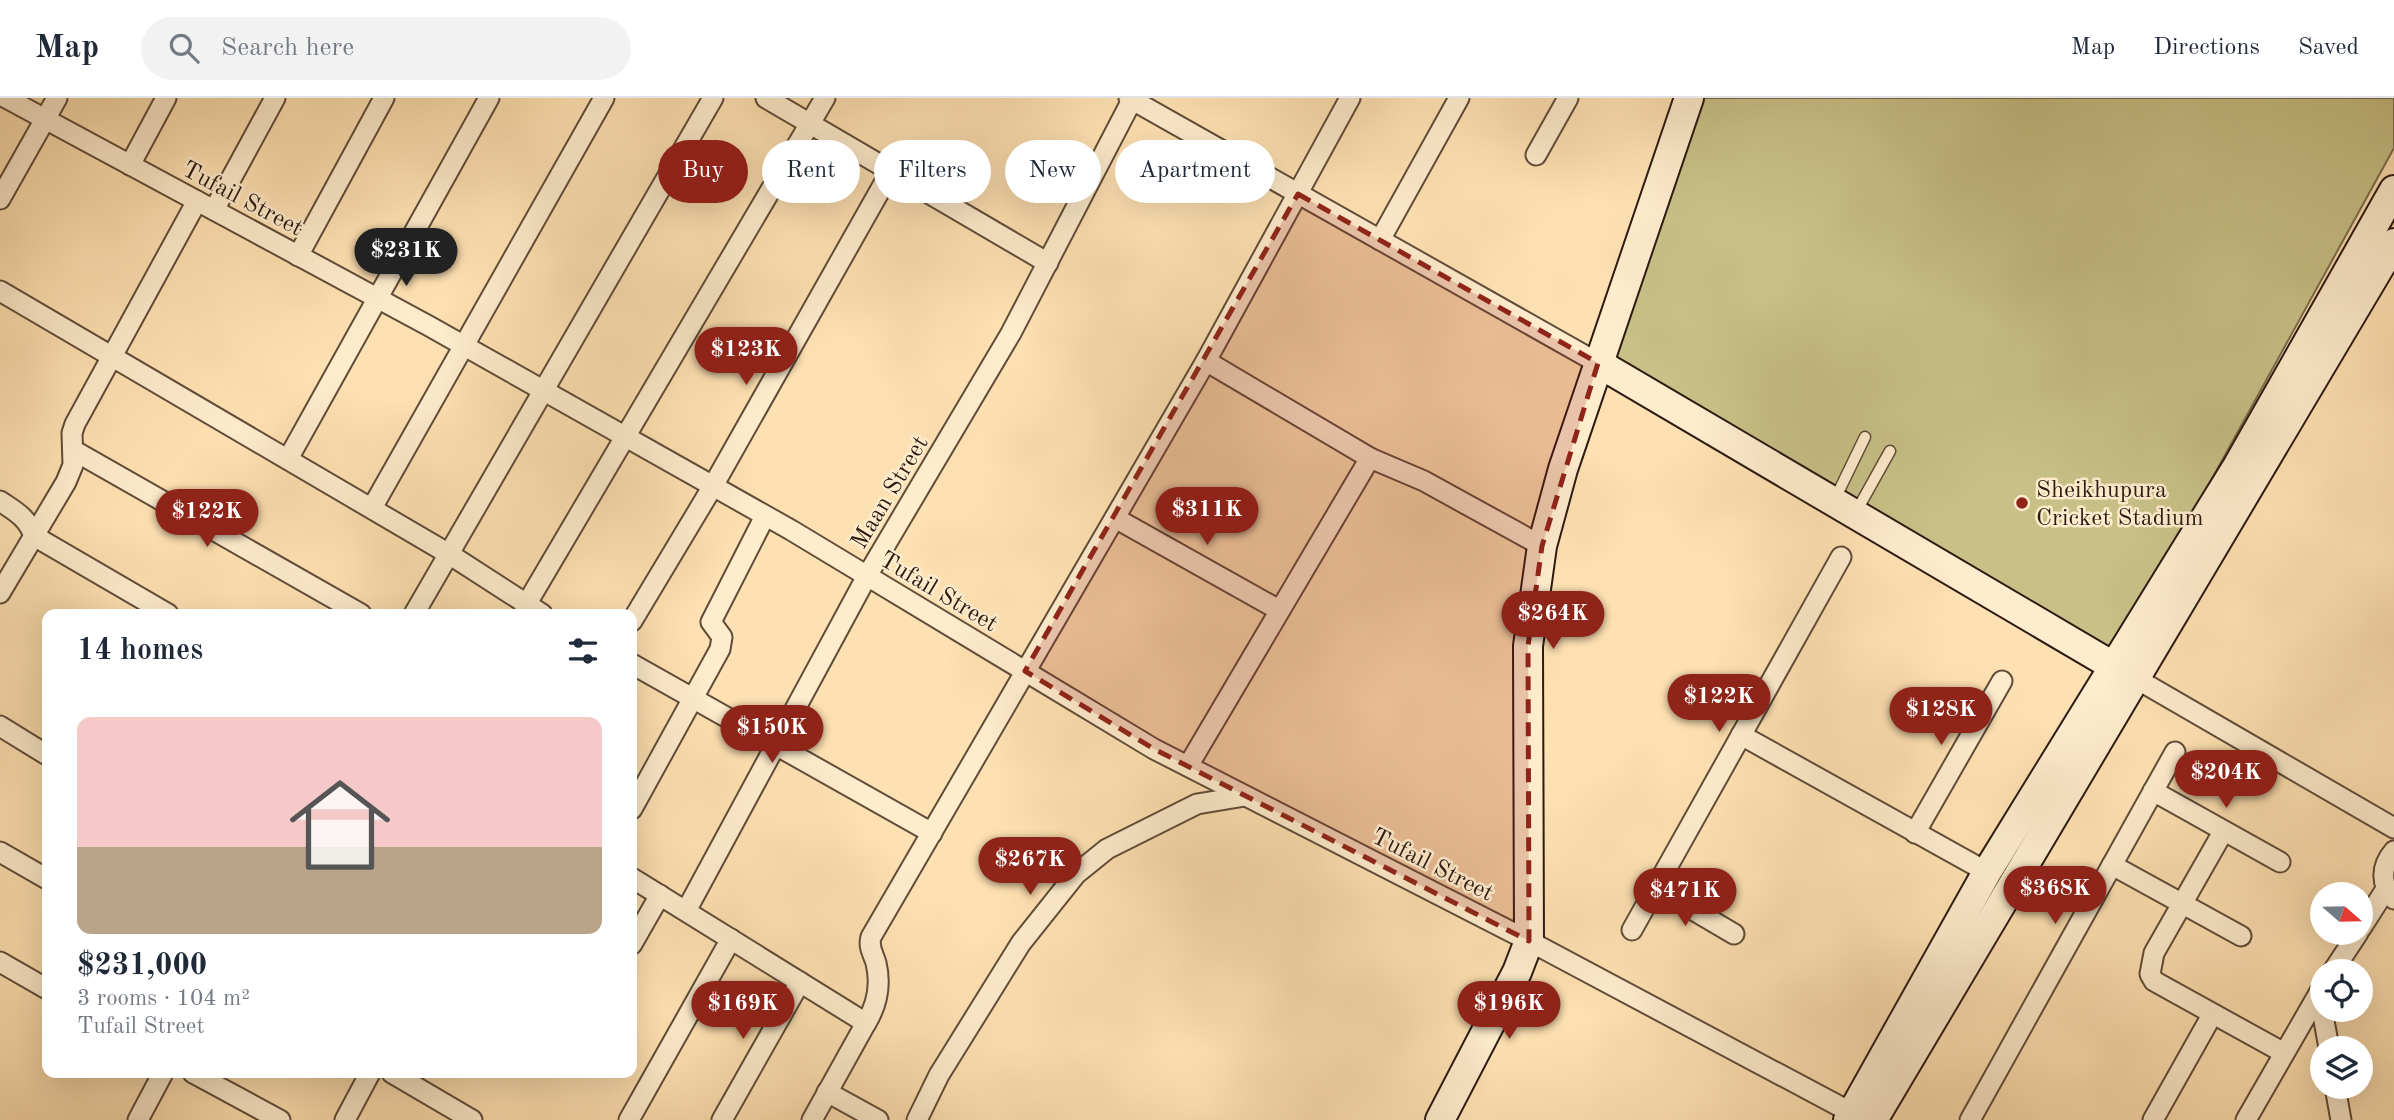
<!DOCTYPE html>
<html lang="en">
<head>
<meta charset="utf-8">
<style>
	:root { --surface:#fff; --page:#f2f2f3; --text:#1f2937; --muted:#747a83; --line:#e0e1e3; --accent:#8f2418 }
	body { margin:0; font-family:"Old Standard TT",serif; background:var(--page); color:var(--text); height:100vh; display:flex; flex-direction:column; font-size:26px; white-space:nowrap }
	* { box-sizing:border-box; margin:0 }
	p { font-size:23px; color:var(--muted) }
	.icon { flex:none; width:38px; height:38px; fill:none; stroke:currentColor; stroke-width:2; stroke-linecap:round; stroke-linejoin:round }
	.map { position:relative; flex:1; overflow:hidden }
	.side { position:absolute; left:42px; top:511px; width:595px; height:469px; display:flex; flex-direction:column; background:var(--surface); border-radius:14px; box-shadow:0 7px 28px #0002 }
	.side>* { flex:none }
	.banner { position:absolute; left:658px; top:42px; width:665px; height:63px; display:flex; gap:14px }
	.needle { width:46px; rotate:110deg }
	.buttons { position:absolute; left:2310px; top:784px; display:grid; gap:14px }
	.buttons a { display:grid; place-items:center; width:63px; height:63px; border-radius:50%; background:var(--surface); box-shadow:0 7px 28px #0002; font-size:35px }
	.price { position:absolute; translate:-50% -60px; padding:0 16px; border-radius:24px; background:var(--accent); color:#fff; font-size:23px; line-height:46px; filter:drop-shadow(0 2px 4px #0008) }
	.price::after { content:''; position:absolute; left:50%; top:42px; width:21px; height:16px; margin-left:-10px; background:inherit; clip-path:polygon(0 0,100% 0,50% 100%) }
	.price.selected { background:#222; color:#fff }
	ul { padding:0; list-style:none }
	li { display:grid; align-content:center; gap:14px; height:371px; padding:0 35px }
	li span { display:grid; place-items:center; height:217px; border-radius:14px; color:#555 }
	li>.icon { margin-inline-start:auto }
	span .icon { width:126px; height:126px; fill:#fffc; stroke-width:1 }
	li b { font-size:30px }
	h2 { display:flex; justify-content:space-between; align-items:center; height:84px; padding:0 35px; font-size:30px }
	.chip { padding:0 24px; border-radius:32px; background:var(--surface); box-shadow:0 7px 28px #0002; font-size:24px; line-height:63px }
	.chip.selected { background:var(--accent); color:#fff }
	header { display:flex; align-items:center; gap:42px; box-sizing:border-box; height:98px; padding:0 35px; background:var(--surface); border-bottom:2px solid var(--line) }
	header strong { font-size:33px }
	nav { display:flex; gap:38px; margin-inline-start:auto; font-size:24px }
	.search { width:490px; height:63px; background:var(--page); display:flex; align-items:center; gap:18px; box-sizing:border-box; padding:0 24px; border-radius:38px; color:var(--muted); font-size:26px }
	.map>svg:first-child { display:block }
	.green { fill:#c8c087; stroke:#7a6d4c; stroke-width:2 }
	.lines { fill:none; stroke-linecap:round; stroke-linejoin:round }
	.lane-casing { stroke:#604c3a; stroke-width:13 }
	.street-casing { stroke:#604c3a; stroke-width:23 }
	.secondary-casing { stroke:#2c1a12; stroke-width:32 }
	.lane { stroke:#feeccd; stroke-width:10 }
	.street { stroke:#feeccd; stroke-width:19 }
	.secondary { stroke:#feeccd; stroke-width:28 }
	.marked { fill:#8f2418; fill-opacity:0.2; stroke:#8f2418; stroke-width:5; stroke-dasharray:14 9; stroke-linejoin:round }
	.poi-dot { fill:#8f2418; stroke:#feeccd; stroke-width:2.5 }
	.labels { text-anchor:middle; stroke-width:5; stroke-linejoin:round; paint-order:stroke }
	.street-label { font-size:24px; fill:#2c1a12; stroke:#feeccd }
	.poi-label { font-size:24px; fill:#2c1a12; stroke:#feeccd; text-anchor:start }
</style>
</head>
<body>
<header>
<strong>Map</strong>
<div class="search"><svg class="icon" aria-label="search" viewBox="0 0 24 24"><circle cx="10" cy="10" r="6"/><path d="M15 15l6 6"/></svg>Search here</div>
<nav><a>Map</a><a>Directions</a><a>Saved</a></nav>
</header>
<div class="map">
<svg width="2394" height="1022" viewBox="0 0 2394 1022">
	<rect width="100%" height="100%" fill="#fee1b2"/>
	<filter id="stains"><feTurbulence type="fractalNoise" baseFrequency=".00286" numOctaves="4"/><feColorMatrix values="0 0 0 0 .2 0 0 0 0 .09 0 0 0 0 .02 0 0 0 .5 -.17"/></filter>
	<radialGradient id="worn" r=".72"><stop offset=".6" stop-color="#630" stop-opacity="0"/><stop offset="1" stop-color="#630" stop-opacity=".3"/></radialGradient>
	<path class="green" d="M1697 0H2394V50L2121 546 2096 554 1609 263Z"/>
	<g class="lines">
		<g class="lane-casing">
			<g id="lane">
				<path d="M1835 401 1865 339"/>
				<path d="M1856 414 1890 353"/>
			</g>
		</g>
		<g class="street-casing">
			<g id="street">
				<path d="M6 0 429 228 791 432 1154 651 1529 843 1852 1015"/>
				<path d="M766 0 1048 165"/>
				<path d="M1129 0 1598 265"/>
				<path d="M1536 57 1568 0"/>
				<path d="M130 67 166 0"/>
				<path d="M0 101 57 0"/>
				<path d="M214 112 275 0"/>
				<path d="M1380 142 1459 0"/>
				<path d="M298 158 384 0"/>
				<path d="M0 193 449 456 542 516"/>
				<path d="M1206 263 1370 360 1424 383 1542 448"/>
				<path d="M73 352 361 516"/>
				<path d="M288 361 489 0"/>
				<path d="M0 403C16 414 27 419 34 438L168 516"/>
				<path d="M372 410 604 0"/>
				<path d="M1115 420 1279 512"/>
				<path d="M0 495 66 384 73 367 72 335 75 326 197 103"/>
				<path d="M414 516 713 0"/>
				<path d="M524 516 526 507 825 0"/>
				<path d="M632 523 713 388 891 73"/>
				<path d="M632 566 932 735"/>
				<path d="M2135 580 2394 730"/>
				<path d="M0 628 47 657"/>
				<path d="M1741 637 1987 774"/>
				<path d="M1188 668 1370 360"/>
				<path d="M2153 693 2280 764"/>
				<path d="M632 711 720 551 722 539 711 524 765 418"/>
				<path d="M2223 734 2154 855 2150 876 2154 883 2284 955"/>
				<path d="M1915 735 2002 583"/>
				<path d="M2394 753C2381 768 2380 786 2394 801"/>
				<path d="M0 754 47 781"/>
				<path d="M2112 767 2241 838"/>
				<path d="M632 780 866 925 812 1022"/>
				<path d="M1656 790 1734 836"/>
				<path d="M686 813 867 478 1011 235 1133 0"/>
				<path d="M2361 830 2386 791"/>
				<path d="M1632 832 1841 459"/>
				<path d="M632 846 660 797"/>
				<path d="M0 864 47 891"/>
				<path d="M2333 873 2358 835"/>
				<path d="M2319 895 2329 950"/>
				<path d="M866 925C877 907 881 886 876 865 873 855 868 849 871 839L1206 263 1350 0"/>
				<path d="M193 975 280 1022"/>
				<path d="M392 975 472 1022"/>
				<path d="M2335 989 2341 1022"/>
				<path d="M827 994 878 1022"/>
				<path d="M138 1022 163 975"/>
				<path d="M345 1022 370 975"/>
				<path d="M629 1022 731 841"/>
				<path d="M722 1022 800 884"/>
				<path d="M917 1022 939 977 1021 845 1076 776 1107 751 1197 706 1245 698"/>
				<path d="M1970 1022 2175 654"/>
				<path d="M2153 1022 2212 917"/>
				<path d="M2246 1022 2322 890"/>
			</g>
		</g>
		<g class="secondary-casing">
			<g id="secondary">
				<path d="M1598 265 2130 578"/>
				<path d="M1440 1022 1517 874 1529 843 1528 548 1542 448 1563 371 1689 0"/>
				<path d="M1848 1022 1987 774 2238 367 2394 92"/>
				<path d="M1873 1022 2394 145"/>
			</g>
		</g>
		<use href="#lane" class="lane"/>
		<use href="#street" class="street"/>
		<use href="#secondary" class="secondary"/>
	</g>
	<path class="marked" d="M1298 96 1598 265 1542 448 1528 548 1529 843 1154 651 1025 573Z"/>
	<circle class="poi-dot" cx="2022" cy="405" r="7"/>
	<g class="labels">
		<g class="street-label">
			<text transform="translate(243 100) rotate(28)" y="8">Tufail Street</text>
			<text transform="translate(889 394) rotate(-59)" y="8">Maan Street</text>
			<text transform="translate(939 493) rotate(31)" y="8">Tufail Street</text>
			<text transform="translate(1433 766) rotate(27)" y="8">Tufail Street</text>
		</g>
		<g class="poi-label">
			<text x="2036" y="399">Sheikhupura<tspan x="2036" dy="28">Cricket Stadium</tspan></text>
		</g>
	</g>
	<rect width="100%" height="100%" filter="url(#stains)"/>
	<rect width="100%" height="100%" fill="url(#worn)"/>
</svg>
<div class="buttons">
<a><svg class="needle" viewBox="-14 -14 28 28"><path d="M0-13l5 13h-10z" fill="#e53935"/><path d="M0 13l5-13h-10z" fill="#747a83"/></svg></a>
<a><svg class="icon" aria-label="locate" viewBox="0 0 24 24"><circle cx="12" cy="12" r="6"/><path d="M12 2v4M12 18v4M2 12h4M18 12h4"/></svg></a>
<a><svg class="icon" aria-label="layers" viewBox="0 0 24 24"><path d="M12 4l9 5-9 5-9-5zM3 14l9 5 9-5"/></svg></a>
</div>
<b class="price selected" style="left:406px;top:190px">$231K</b>
<b class="price" style="left:746px;top:289px">$123K</b>
<b class="price" style="left:1207px;top:449px">$311K</b>
<b class="price" style="left:207px;top:451px">$122K</b>
<b class="price" style="left:1553px;top:553px">$264K</b>
<b class="price" style="left:1719px;top:636px">$122K</b>
<b class="price" style="left:1941px;top:649px">$128K</b>
<b class="price" style="left:772px;top:667px">$150K</b>
<b class="price" style="left:2226px;top:712px">$204K</b>
<b class="price" style="left:1030px;top:799px">$267K</b>
<b class="price" style="left:2055px;top:828px">$368K</b>
<b class="price" style="left:1685px;top:830px">$471K</b>
<b class="price" style="left:743px;top:943px">$169K</b>
<b class="price" style="left:1509px;top:943px">$196K</b>
<div class="banner">
<a class="chip selected">Buy</a>
<a class="chip">Rent</a>
<a class="chip">Filters</a>
<a class="chip">New</a>
<a class="chip">Apartment</a>
</div>
<section class="side">
<h2>14 homes<svg class="icon" aria-label="filters" viewBox="0 0 24 24"><path d="M4 7h16M4 17h16"/><circle cx="9" cy="7" r="2"/><circle cx="15" cy="17" r="2"/></svg></h2>
<ul>
<li><span style="background:linear-gradient(#f6c9c9 60%,#b9a48a 0)"><svg class="icon" aria-label="home" viewBox="0 0 24 24"><path d="M3 11l9-7 9 7M6 9v11h12V9"/></svg></span><div><b>$231,000</b><p>3 rooms · 104 m²</p><p>Tufail Street</p></div></li>
</ul>
</section>
</div>
</body>
</html>
